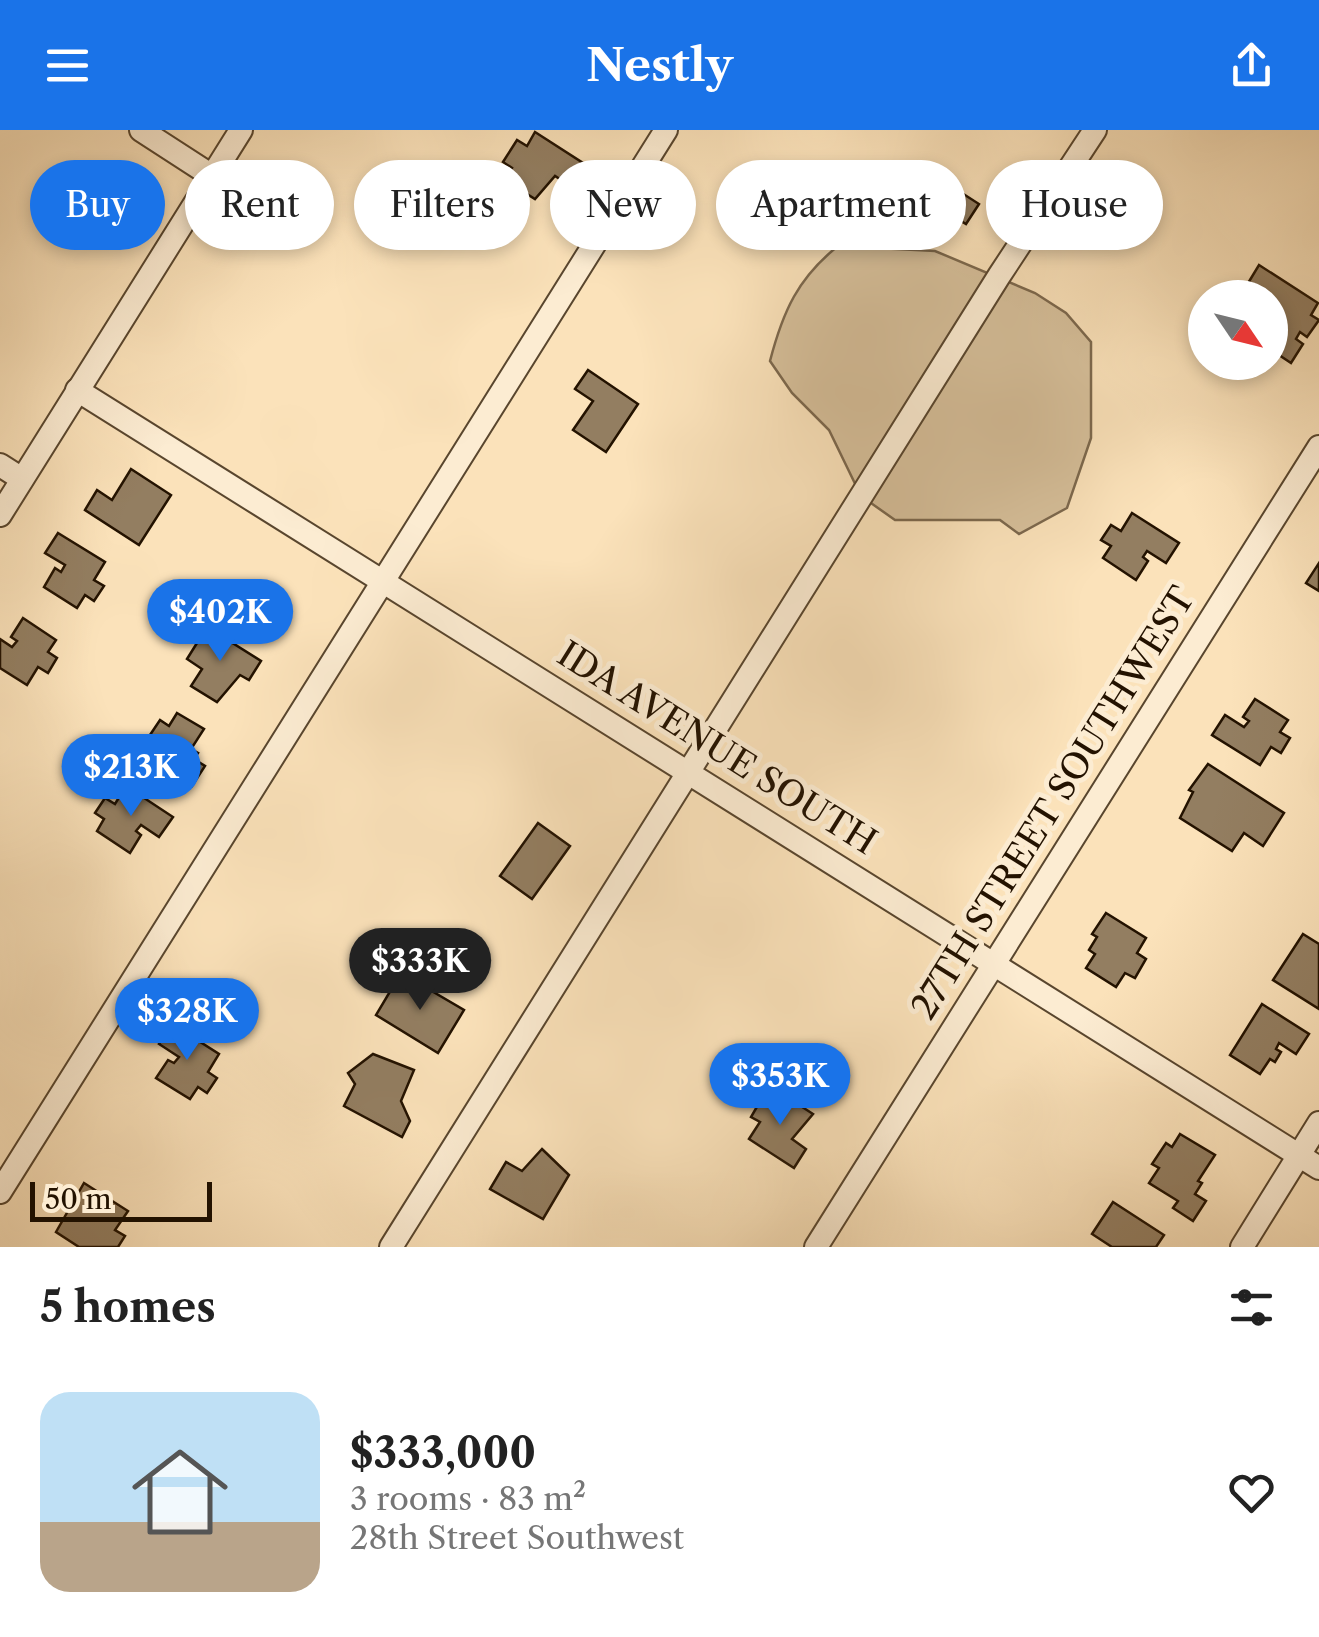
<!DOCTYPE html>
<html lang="en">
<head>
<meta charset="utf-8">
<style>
	:root { --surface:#fff; --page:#f2f2f2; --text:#222; --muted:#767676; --line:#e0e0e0; --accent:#1a73e8 }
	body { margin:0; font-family:"Libre Caslon Text",serif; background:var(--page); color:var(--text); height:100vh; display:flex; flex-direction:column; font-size:38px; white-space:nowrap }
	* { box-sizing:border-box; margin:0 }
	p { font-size:32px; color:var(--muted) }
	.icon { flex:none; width:55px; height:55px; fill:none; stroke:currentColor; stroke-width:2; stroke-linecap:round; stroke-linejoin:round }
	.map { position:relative; height:1117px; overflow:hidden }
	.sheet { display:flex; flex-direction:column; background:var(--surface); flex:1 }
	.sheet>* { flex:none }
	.top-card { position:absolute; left:30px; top:30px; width:1260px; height:90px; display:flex; gap:20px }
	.needle { width:65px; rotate:125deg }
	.fabs { position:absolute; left:1188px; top:150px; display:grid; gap:20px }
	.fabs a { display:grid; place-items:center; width:100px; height:100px; border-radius:50%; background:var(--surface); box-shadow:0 5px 15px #0003; font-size:50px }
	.scale { position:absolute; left:30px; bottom:25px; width:182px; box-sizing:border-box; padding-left:10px; border:5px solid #231200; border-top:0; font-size:28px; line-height:35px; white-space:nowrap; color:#231200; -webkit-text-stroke:8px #fcecd2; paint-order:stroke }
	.price { position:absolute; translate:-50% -85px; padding:0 22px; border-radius:35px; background:var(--accent); color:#fff; font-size:32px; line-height:65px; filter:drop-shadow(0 2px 5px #0008) }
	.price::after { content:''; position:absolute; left:50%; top:60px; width:30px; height:22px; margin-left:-15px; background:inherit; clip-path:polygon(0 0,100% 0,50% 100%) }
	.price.selected { background:#222; color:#fff }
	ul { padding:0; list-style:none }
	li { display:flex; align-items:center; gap:30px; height:250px; padding:0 40px }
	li+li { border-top:2px solid var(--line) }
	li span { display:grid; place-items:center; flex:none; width:280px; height:200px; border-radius:30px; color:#555 }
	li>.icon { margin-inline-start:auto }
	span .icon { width:120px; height:120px; fill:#fffc; stroke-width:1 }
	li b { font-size:42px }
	h2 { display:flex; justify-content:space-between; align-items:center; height:120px; padding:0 40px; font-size:42px }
	.pill { padding:0 35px; border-radius:45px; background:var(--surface); box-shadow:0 5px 15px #0003; font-size:35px; line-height:90px }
	.pill.selected { background:var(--accent); color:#fff }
	header { display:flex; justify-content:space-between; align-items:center; height:130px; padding:0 40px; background:var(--accent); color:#fff; font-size:45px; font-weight:800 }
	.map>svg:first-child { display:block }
	.green { fill:#d6bf9a; stroke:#7c684d; stroke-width:2.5 }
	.building { fill:#937e61; stroke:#231200; stroke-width:2.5 }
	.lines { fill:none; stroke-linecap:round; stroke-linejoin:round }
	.minor-casing { stroke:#59462e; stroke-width:26 }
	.minor { stroke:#fcecd2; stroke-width:22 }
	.labels { text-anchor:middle; stroke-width:10; stroke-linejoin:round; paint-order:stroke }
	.street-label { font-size:35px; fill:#231200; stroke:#fcecd2 }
</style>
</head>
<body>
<header><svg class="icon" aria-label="menu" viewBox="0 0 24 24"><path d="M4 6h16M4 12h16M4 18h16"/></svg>Nestly<svg class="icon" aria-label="share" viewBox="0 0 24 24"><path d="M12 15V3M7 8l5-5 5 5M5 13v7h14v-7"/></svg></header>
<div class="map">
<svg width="1319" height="1117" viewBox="0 0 1319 1117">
	<rect width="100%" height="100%" fill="#fbe2ba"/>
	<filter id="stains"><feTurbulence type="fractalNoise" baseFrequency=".002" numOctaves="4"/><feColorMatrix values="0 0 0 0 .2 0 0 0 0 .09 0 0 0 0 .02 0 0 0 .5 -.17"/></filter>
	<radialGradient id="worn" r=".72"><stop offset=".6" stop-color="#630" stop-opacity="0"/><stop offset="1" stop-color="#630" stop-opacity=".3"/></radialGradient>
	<path class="green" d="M838 116 935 121 1035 163 1066 183 1091 212V308L1067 378 1019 404 1000 390H895L861 366 829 300 792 263 770 231C783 181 798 148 838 116Z"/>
	<g class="building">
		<path d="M535 2 583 33 569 55 555 46 535 69 505 50 512 38 503 32 517 10 527 16Z"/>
		<path d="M937 47 979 74 966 94 951 85 935 109 908 92 918 77 908 71 919 54 928 61Z"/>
		<path d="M1259 135 1318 173 1311 185 1319 190 1307 207 1300 202 1296 209 1303 214 1291 233 1270 219V168H1239Z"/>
		<path d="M588 240 638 274 606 322 573 300 593 271 575 259Z"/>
		<path d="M131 339 171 365 139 415 85 380 97 360 112 370Z"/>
		<path d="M1132 383 1179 413 1166 433 1147 421 1143 427 1148 431 1136 450 1103 428 1111 416 1101 410 1111 395 1121 401Z"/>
		<path d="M58 403 105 432 94 450 104 456 94 471 85 465 77 478 44 457 55 438 61 442 65 435 45 423Z"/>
		<path d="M1319 433V461L1306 453Z"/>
		<path d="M23 488 56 510 48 522 57 528 48 543 38 537 27 555 0 538V509L12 517 17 511 11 507Z"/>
		<path d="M207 497 261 531 249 550 240 545 217 572 191 556 202 539 187 529Z"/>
		<path d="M1255 569 1288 590 1280 602 1290 608 1281 623 1271 617 1260 635 1212 605 1225 585 1244 597 1249 591 1243 587Z"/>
		<path d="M177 583 204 599 191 619 198 623 194 629 205 636 192 656 149 628 159 611 150 605 160 590 169 596Z"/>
		<path d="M1208 634 1284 683 1263 716 1244 703 1232 721 1180 688 1193 662 1189 660Z"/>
		<path d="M126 656 173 687 159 707 141 695 136 701 141 705 130 723 97 701 104 689 95 683 105 668 115 674Z"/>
		<path d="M538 693 570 716 532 769 500 746Z"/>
		<path d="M1106 783 1146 808 1137 823 1146 829 1135 848 1125 843 1116 857 1086 838 1095 824 1089 820 1097 807 1092 804Z"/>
		<path d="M1303 804 1319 814V879L1273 850Z"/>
		<path d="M401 843 464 880 438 923 376 885Z"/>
		<path d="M1262 874 1309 904 1296 924 1279 913 1276 919 1281 922 1275 932 1270 929 1260 944 1230 925Z"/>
		<path d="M172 894 219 924 208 942 217 948 207 963 198 957 190 969 156 948 168 930 174 933 179 927 159 914Z"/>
		<path d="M373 924 414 940 401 971 410 991 402 1007 344 976 355 954 348 943Z"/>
		<path d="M779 962 813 984 792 1009 806 1019 794 1038 749 1009 760 992 751 987 762 968 772 974Z"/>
		<path d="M1180 1004 1215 1025 1198 1051 1202 1053 1195 1064 1206 1071 1193 1091 1173 1078 1178 1071 1149 1053 1159 1038 1152 1034 1166 1013 1172 1017Z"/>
		<path d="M542 1019 569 1045 543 1089 490 1059 506 1032 522 1041Z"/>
		<path d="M84 1053 128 1081 115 1100 125 1106 118 1117H79L56 1102Z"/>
		<path d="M1113 1072 1164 1105 1156 1117H1112L1092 1104Z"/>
	</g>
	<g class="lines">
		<g class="minor-casing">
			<g id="minor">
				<path d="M141 0 212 46"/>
				<path d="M77 260 1319 1038"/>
				<path d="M0 335 22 349"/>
				<path d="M0 385 241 0"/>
				<path d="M0 1062 666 0"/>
				<path d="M391 1117 999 146 1095 0"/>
				<path d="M816 1117 1319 317"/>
				<path d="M1242 1117 1319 993"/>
			</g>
		</g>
		<use href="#minor" class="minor"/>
	</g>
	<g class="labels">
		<g class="street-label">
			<text transform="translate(717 618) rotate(32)" y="12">IDA AVENUE SOUTH</text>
			<text transform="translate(1053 673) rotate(-58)" y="12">27TH STREET SOUTHWEST</text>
		</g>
	</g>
	<rect width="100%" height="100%" filter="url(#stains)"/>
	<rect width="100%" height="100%" fill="url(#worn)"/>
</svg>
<div class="fabs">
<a><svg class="needle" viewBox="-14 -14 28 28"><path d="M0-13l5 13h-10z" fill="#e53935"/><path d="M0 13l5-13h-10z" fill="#767676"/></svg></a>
</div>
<div class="scale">50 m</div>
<b class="price" style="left:220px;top:534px">$402K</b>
<b class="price" style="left:131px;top:689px">$213K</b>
<b class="price selected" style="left:420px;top:883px">$333K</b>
<b class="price" style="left:187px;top:933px">$328K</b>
<b class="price" style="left:780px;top:998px">$353K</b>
<div class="top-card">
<a class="pill selected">Buy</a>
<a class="pill">Rent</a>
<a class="pill">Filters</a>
<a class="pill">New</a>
<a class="pill">Apartment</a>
<a class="pill">House</a>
</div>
</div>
<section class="sheet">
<h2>5 homes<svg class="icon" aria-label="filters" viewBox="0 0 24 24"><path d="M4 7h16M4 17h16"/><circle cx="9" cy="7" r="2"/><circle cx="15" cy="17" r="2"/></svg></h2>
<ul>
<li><span style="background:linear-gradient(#bfe0f5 65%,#b9a48a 0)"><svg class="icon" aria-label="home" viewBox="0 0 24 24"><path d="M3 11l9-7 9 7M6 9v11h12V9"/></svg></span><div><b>$333,000</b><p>3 rooms · 83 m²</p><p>28th Street Southwest</p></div><svg class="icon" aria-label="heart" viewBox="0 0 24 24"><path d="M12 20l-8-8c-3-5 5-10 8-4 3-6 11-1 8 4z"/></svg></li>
</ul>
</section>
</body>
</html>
